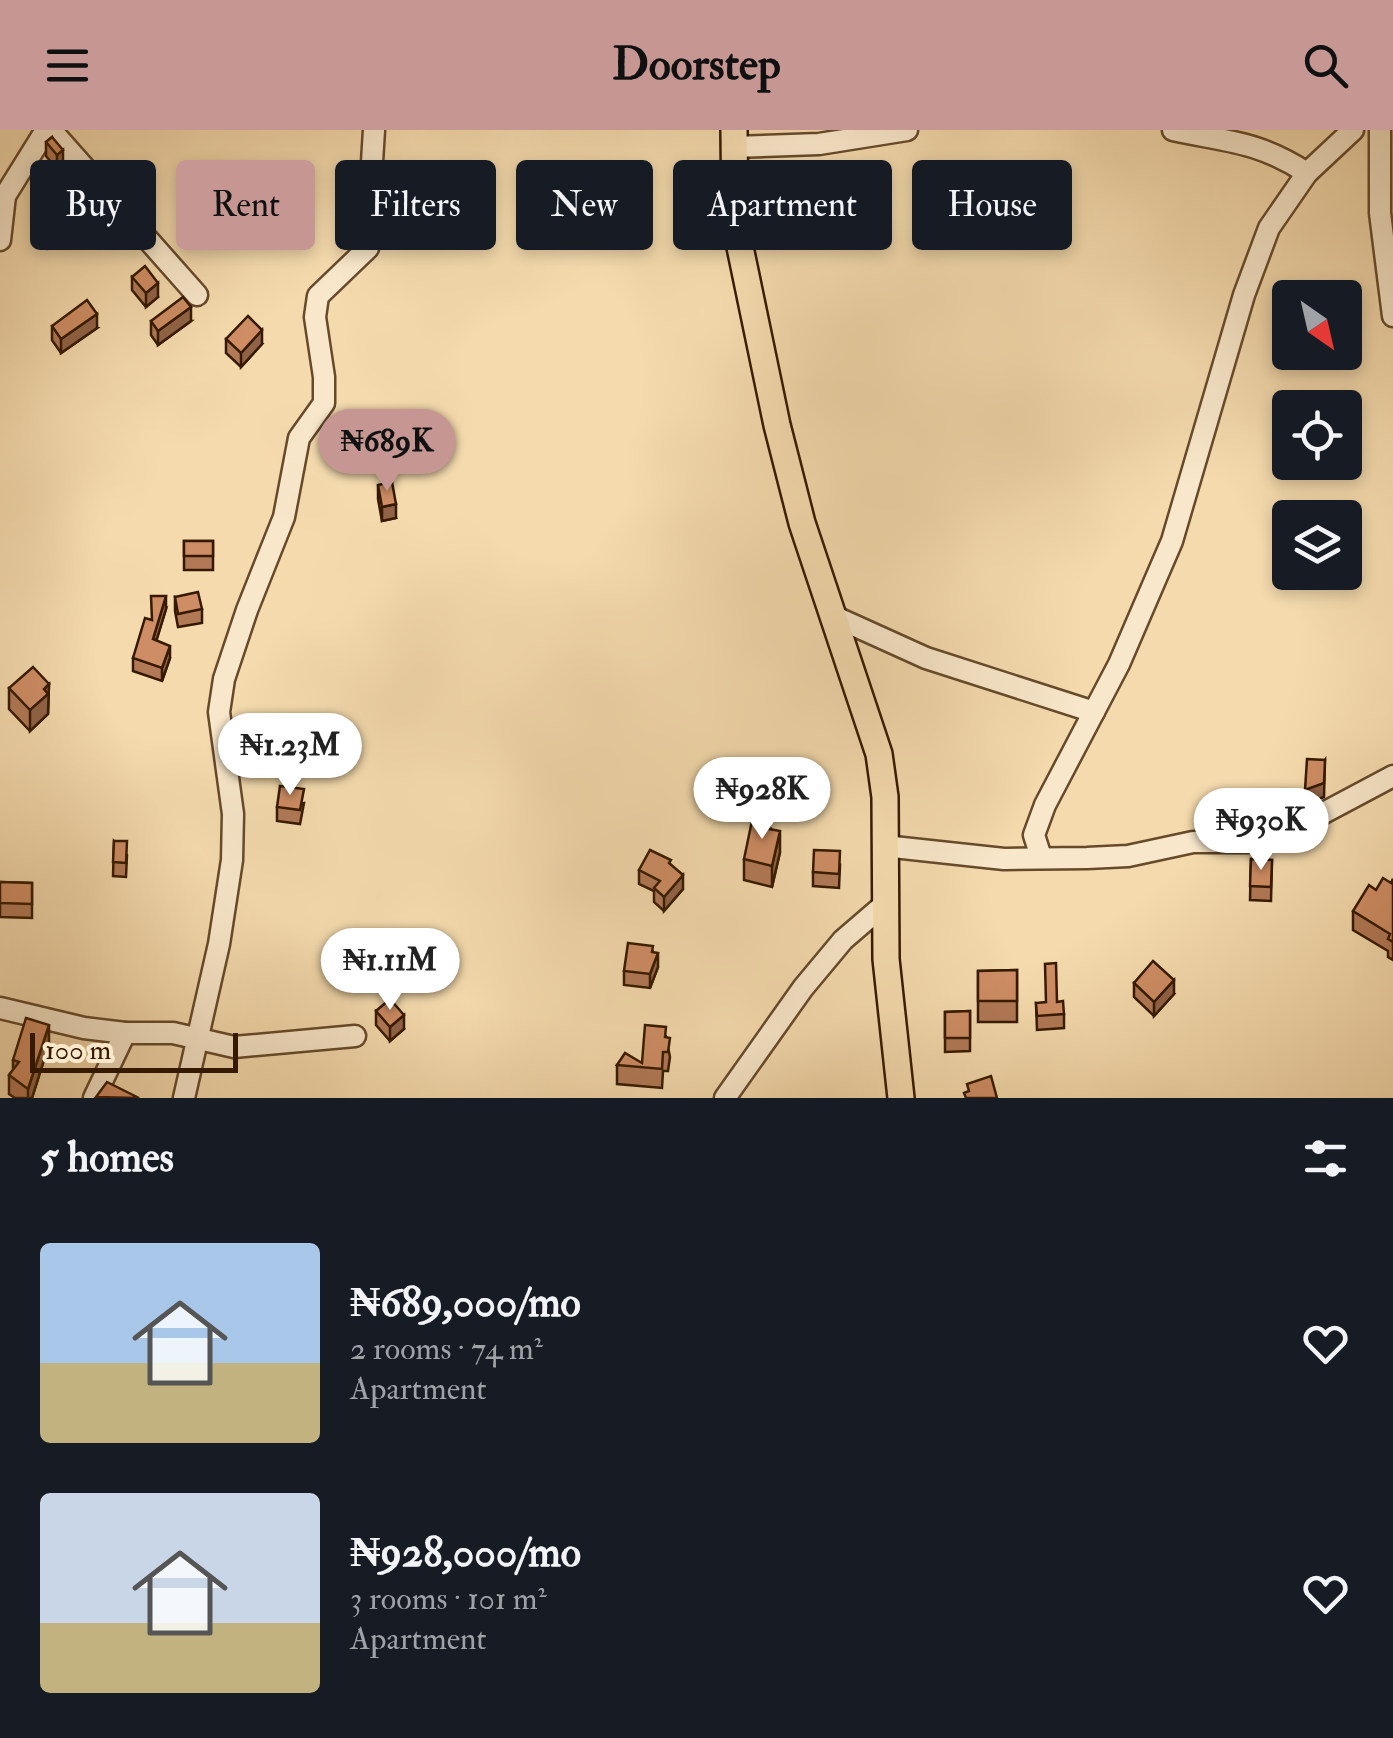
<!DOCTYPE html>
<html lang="en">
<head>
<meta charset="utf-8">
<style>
	:root { --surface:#171b24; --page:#20242c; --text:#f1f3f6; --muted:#9ea1a6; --accent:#c59692 }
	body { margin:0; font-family:"IM FELL Double Pica",serif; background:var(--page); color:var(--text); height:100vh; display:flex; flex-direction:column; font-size:38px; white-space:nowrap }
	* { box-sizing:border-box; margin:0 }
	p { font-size:32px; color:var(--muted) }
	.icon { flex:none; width:55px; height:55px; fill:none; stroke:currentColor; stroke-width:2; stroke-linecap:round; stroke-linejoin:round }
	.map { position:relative; height:968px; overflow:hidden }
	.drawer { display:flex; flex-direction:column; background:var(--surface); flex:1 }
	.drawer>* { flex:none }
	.top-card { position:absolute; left:30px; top:30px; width:1335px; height:90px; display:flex; gap:20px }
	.needle { width:65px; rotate:146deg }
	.buttons { position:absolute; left:1272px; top:150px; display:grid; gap:20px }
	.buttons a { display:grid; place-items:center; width:90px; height:90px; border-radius:10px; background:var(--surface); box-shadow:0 5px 15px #0003; font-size:50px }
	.scale { position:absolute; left:30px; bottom:25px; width:208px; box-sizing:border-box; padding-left:10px; border:5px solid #361a00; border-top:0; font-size:28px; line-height:35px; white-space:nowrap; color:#361a00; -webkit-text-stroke:8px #f8e7ca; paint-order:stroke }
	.price { position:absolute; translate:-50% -85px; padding:0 22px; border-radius:35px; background:#fff; color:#222; font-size:32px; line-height:65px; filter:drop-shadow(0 2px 5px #0008) }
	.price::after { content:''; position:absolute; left:50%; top:60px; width:30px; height:22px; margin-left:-15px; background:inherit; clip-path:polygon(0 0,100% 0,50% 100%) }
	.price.current { background:var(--accent); color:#111 }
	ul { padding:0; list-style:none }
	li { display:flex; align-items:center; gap:30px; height:250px; padding:0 40px }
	li span { display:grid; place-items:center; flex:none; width:280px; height:200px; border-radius:10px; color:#555 }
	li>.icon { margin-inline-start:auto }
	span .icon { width:120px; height:120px; fill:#fffc; stroke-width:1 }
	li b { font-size:42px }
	h2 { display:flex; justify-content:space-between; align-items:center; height:120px; padding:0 40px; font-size:42px }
	.chip { padding:0 35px; border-radius:10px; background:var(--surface); box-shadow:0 5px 15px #0003; font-size:35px; line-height:90px }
	.chip.current { background:var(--accent); color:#111 }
	header { display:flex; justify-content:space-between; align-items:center; height:130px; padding:0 40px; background:var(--accent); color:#111; font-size:45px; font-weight:700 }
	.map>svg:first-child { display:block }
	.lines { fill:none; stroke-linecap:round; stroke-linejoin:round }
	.minor-casing { stroke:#664a2b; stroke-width:25 }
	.major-casing { stroke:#361a00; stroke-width:30 }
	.minor { stroke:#f8e7ca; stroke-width:20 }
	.major { stroke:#f4daad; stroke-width:25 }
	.wall { fill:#b17956; stroke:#361a00; stroke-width:2.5 }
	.shaded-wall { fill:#906346; stroke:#361a00; stroke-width:2.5 }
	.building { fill:#ce8d64; stroke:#361a00; stroke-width:2.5 }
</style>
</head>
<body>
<header><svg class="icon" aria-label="menu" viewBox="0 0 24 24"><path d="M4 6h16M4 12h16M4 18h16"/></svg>Doorstep<svg class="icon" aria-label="search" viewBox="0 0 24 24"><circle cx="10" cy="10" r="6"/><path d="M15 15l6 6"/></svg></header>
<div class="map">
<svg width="1393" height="968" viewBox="0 0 1393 968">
	<rect width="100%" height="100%" fill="#f4daad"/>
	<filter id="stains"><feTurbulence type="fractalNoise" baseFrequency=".002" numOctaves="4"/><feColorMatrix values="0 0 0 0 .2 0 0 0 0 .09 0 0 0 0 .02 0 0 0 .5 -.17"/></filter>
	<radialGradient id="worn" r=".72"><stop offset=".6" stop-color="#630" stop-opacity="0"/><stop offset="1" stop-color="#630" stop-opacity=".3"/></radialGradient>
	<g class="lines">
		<g class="minor-casing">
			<g id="minor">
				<path d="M51 0 197 165"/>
				<path d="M1173 0C1228 12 1258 11 1307 43"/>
				<path d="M1380 0V83L1393 186"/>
				<path d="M733 17 819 14 907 0"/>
				<path d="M0 110 5 66 46 0"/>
				<path d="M831 485 926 528 1094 582"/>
				<path d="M884 716 1004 729 1087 728 1128 726 1193 712H1260L1284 704 1393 646"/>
				<path d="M1041 727 1034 705 1045 675 1119 534 1172 411 1244 165 1269 98 1307 43 1353 0"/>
				<path d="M0 878 84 898 125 903H173L234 917 355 906"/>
				<path d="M94 968 125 903"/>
				<path d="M184 968 219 814 232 730 233 684 219 582 224 549 247 480 284 387 299 308 324 273V247L315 187 318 166 368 118 374 89 371 48 374 0"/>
				<path d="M725 968 803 858 843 810 886 773"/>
			</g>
		</g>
		<g class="major-casing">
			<path id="major" d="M734 0 735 93 777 295 802 393 879 624 885 667 886 829 901 968"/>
		</g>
		<use href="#minor" class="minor"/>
		<use href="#major" class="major"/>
	</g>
	<g class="wall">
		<path d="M52 7 63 34 57 39 46 26V12Z"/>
		<path d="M98 75 48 118 36 105V91Z"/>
		<path d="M132 147 158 167 146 177 132 160Z"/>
		<path d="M151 191H191L158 215 151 205Z"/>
		<path d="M52 196 97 198 61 223 52 210Z"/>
		<path d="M226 209 262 214 241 237 226 223Z"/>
		<path d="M378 355 396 388 382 391 378 369Z"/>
		<rect x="184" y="411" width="29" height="29"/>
		<path d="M175 467 202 479V493L178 497 175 481Z"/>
		<path d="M166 479 156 511 170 528 162 551 133 541V528L151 490Z"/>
		<path d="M49 554 48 584 30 601 9 579V558Z"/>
		<path d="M304 673 300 694 277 691V677Z"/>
		<path d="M771 699 780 722 772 757 744 750V729Z"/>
		<path d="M114 711 127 725 126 747 113 746Z"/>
		<path d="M1251 729 1272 730 1271 771 1250 770Z"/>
		<path d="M671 735 683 759 664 781 654 772V761L639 754V740Z"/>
		<path d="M840 735 839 758 813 756V742Z"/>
		<path d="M1393 749V830L1388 827V821L1353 800V781L1376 760 1391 753Z"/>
		<path d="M0 752 32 753V788L0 787Z"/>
		<path d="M653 822 658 837 650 858 624 855V841Z"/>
		<path d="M1017 840V892H978V841Z"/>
		<path d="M1134 853 1174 864 1154 886 1134 867Z"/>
		<path d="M1036 873 1064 884V898L1037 900Z"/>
		<path d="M376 881 404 899 390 911 376 895Z"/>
		<path d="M970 881V921L945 922V882Z"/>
		<path d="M666 907 670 927 668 941H663L662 958 617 954V935L642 933Z"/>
		<path d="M49 914 32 968H15L9 964V945L13 940V930Z"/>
	</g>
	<g class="shaded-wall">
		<path d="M63 20V34L57 39V25Z"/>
		<path d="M98 61V75L48 118V104Z"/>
		<path d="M158 153V167L146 177V163Z"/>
		<path d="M191 177V191L158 215V201Z"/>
		<path d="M97 184V198L61 223V209Z"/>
		<path d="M262 200V214L241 237V223Z"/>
		<path d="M396 374V388L382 391V377Z"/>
		<path d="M166 466V479L153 522V509Z"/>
		<path d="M170 516V528L162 551V538Z"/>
		<path d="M49 554 48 584 30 601V580L44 559Z"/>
		<path d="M1325 630 1324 667 1305 674V660Z"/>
		<path d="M780 701V722L772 757V736Z"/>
		<path d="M683 745V759L664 781V767Z"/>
		<path d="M658 823V837L650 858V844Z"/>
		<path d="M1174 850V864L1154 886V872Z"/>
		<path d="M404 885V899L390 911V897Z"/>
		<path d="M49 895V914L32 968H28V959Z"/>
	</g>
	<g class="building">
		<path d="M52 7 63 20 57 25 46 12Z"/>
		<path d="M86 47 98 61 48 104 36 91Z"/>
		<path d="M145 136 158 153 146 163 132 147Z"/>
		<path d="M183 167 191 177 158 201 151 191Z"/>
		<path d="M87 170 97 184 61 209 52 196Z"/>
		<path d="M248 186 262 200 241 223 226 209Z"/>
		<path d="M392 352 396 374 382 377 378 355Z"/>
		<rect x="184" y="411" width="29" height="15"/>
		<path d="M198 462 202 479 178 484 175 467Z"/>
		<path d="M151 466H166L153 509 170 516 162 538 133 528 145 488 152 490Z"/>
		<path d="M33 537 49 554 44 559 48 564 30 580 9 558Z"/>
		<path d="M1307 629 1325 630 1324 653 1305 660Z"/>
		<path d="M280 656 304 659 300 680 277 677Z"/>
		<path d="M753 686 771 690 769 699 780 701 772 736 744 729Z"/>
		<path d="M114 711H127L126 733 113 732Z"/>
		<path d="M650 720 671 730 669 733 683 745 664 767 654 758 660 751 639 740Z"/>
		<path d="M814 720 840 721 839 744 813 742Z"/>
		<path d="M1251 729 1272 730 1271 757 1250 756Z"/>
		<path d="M1383 748 1391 753 1393 749V812L1388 809 1390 804 1353 781 1369 755 1376 760Z"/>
		<path d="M0 752 32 753V774L0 773Z"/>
		<path d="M628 813 653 816 652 822 658 823 650 844 624 841Z"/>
		<path d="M1153 831 1174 850 1154 872 1134 853Z"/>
		<path d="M1056 833 1057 872 1063 871 1064 884 1037 886 1036 873 1046 872 1045 834Z"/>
		<path d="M1017 840V871H978V841Z"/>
		<path d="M390 869 404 885 390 897 376 881Z"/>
		<path d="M970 881V908H945V882Z"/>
		<path d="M26 888 49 895 28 959 9 945 19 932 13 930Z"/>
		<path d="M645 895 666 897 665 907 670 908 668 922H663L662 939 617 935 625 923 642 933Z"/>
		<path d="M991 946 997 968H966L964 963 969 961 967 954Z"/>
		<path d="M107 952 139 968 96 967Z"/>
	</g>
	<rect width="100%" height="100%" filter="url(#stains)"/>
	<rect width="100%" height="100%" fill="url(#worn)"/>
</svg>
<div class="buttons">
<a><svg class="needle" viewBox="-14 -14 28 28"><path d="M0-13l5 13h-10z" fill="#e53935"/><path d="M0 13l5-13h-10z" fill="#9ea1a6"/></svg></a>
<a><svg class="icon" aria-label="locate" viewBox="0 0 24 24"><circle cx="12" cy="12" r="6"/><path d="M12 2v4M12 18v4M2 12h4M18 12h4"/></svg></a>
<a><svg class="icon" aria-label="layers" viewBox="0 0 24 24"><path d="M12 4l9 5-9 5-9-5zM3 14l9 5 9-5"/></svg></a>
</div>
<div class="scale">100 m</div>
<b class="price current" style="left:387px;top:364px">₦689K</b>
<b class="price" style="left:290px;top:668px">₦1.23M</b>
<b class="price" style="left:762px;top:712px">₦928K</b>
<b class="price" style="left:1261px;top:743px">₦930K</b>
<b class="price" style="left:390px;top:883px">₦1.11M</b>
<div class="top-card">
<a class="chip">Buy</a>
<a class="chip current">Rent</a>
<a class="chip">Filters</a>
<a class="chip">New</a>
<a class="chip">Apartment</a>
<a class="chip">House</a>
</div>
</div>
<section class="drawer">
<h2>5 homes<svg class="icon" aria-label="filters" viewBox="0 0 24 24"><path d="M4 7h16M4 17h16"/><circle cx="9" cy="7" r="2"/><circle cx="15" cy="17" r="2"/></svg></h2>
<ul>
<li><span style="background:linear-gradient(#a9c7e8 60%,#c2b280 0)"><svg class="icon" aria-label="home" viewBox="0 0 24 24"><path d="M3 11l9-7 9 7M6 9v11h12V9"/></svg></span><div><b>₦689,000/mo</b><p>2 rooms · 74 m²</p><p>Apartment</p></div><svg class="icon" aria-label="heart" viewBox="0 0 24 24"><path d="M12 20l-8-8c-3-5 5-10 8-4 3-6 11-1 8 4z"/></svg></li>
<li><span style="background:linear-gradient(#c9d6e8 65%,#c2b280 0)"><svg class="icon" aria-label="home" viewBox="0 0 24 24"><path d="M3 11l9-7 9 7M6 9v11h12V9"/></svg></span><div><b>₦928,000/mo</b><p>3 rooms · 101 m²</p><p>Apartment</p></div><svg class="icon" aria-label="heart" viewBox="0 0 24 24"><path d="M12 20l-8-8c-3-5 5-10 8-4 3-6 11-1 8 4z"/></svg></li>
</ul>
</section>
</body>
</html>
